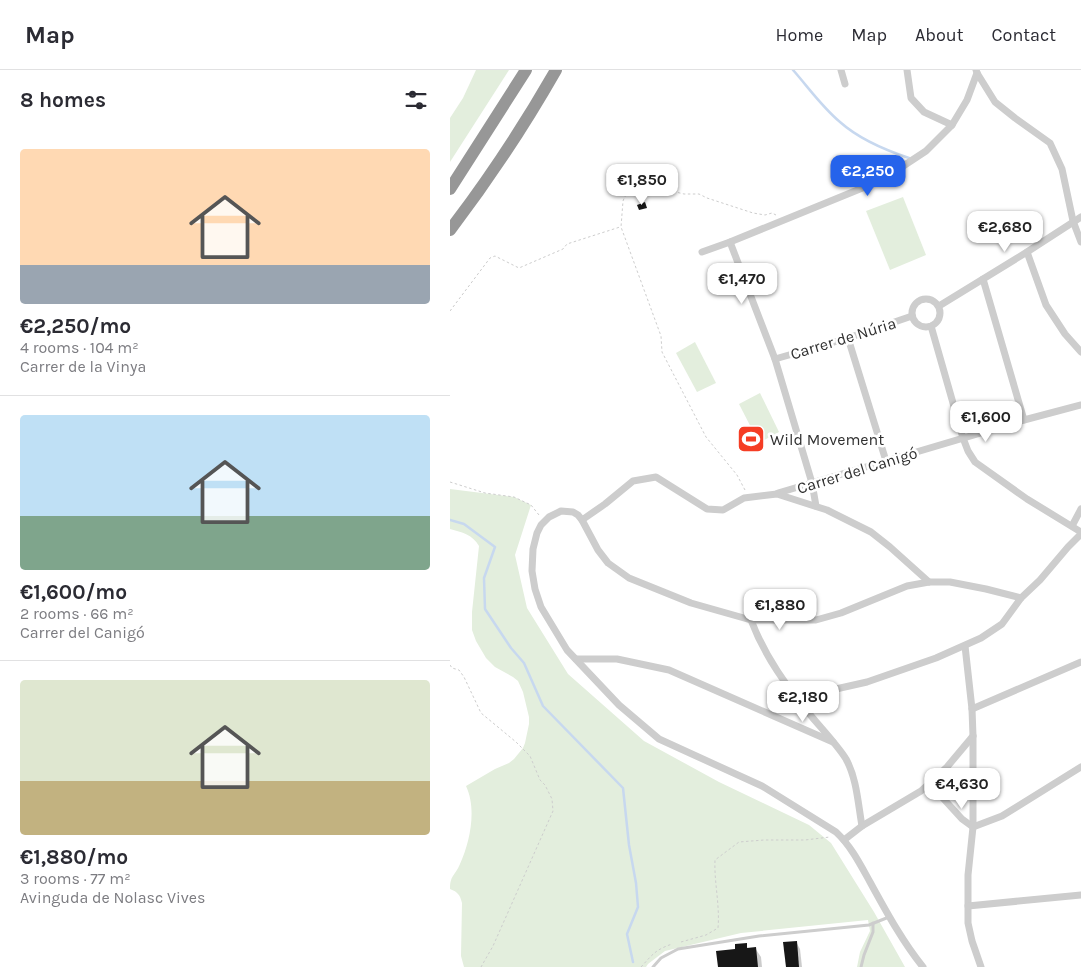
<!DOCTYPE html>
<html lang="en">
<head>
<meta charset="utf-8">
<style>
	:root { --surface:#fff; --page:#f7f7f7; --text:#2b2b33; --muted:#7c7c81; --line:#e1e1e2; --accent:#2563eb }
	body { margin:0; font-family:Karla,sans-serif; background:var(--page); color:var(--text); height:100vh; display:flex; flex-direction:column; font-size:19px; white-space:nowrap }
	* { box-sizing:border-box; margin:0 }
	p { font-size:16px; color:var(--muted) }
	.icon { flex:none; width:28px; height:28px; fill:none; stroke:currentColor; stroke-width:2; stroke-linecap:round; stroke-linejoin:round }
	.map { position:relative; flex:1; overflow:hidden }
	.panel { display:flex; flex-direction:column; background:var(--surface); width:450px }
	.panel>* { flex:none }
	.price { position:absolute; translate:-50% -42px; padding:0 11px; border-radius:10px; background:#fff; color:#222; font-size:16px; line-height:32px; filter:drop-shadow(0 1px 2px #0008) }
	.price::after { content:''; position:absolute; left:50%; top:30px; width:15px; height:11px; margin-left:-8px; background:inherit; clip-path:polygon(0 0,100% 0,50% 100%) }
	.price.active { background:var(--accent); color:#fff }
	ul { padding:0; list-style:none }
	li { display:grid; align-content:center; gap:10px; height:265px; padding:0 20px }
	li+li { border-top:1px solid var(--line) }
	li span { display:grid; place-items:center; height:155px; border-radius:5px; color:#555 }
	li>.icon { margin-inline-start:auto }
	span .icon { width:90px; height:90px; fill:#fffc; stroke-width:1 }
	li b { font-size:21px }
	h2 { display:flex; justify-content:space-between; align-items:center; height:60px; padding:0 20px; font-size:21px }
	header { display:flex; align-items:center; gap:30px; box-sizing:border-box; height:70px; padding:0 25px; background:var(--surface); border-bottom:1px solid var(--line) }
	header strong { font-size:24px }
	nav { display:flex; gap:28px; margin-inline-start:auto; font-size:18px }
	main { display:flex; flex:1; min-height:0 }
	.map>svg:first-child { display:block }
	.green { fill:#e3eedd }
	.shadow { fill:#0003 }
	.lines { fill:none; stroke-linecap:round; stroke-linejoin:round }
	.stream { stroke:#c7d8ef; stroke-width:2.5 }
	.building { fill:#171717 }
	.path { stroke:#cdcdcd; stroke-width:1; stroke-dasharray:2.5 2.5; stroke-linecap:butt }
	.service { stroke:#cdcdcd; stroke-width:3 }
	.minor { stroke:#cdcdcd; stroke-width:7 }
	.motorway { stroke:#979797; stroke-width:12 }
	.labels { text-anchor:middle; stroke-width:5; stroke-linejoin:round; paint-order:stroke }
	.street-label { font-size:16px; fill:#303030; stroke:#fff }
	.poi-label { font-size:16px; fill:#303030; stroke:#fff; text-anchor:start }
</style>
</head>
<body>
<header>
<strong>Map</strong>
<nav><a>Home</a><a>Map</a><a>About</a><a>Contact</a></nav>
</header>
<main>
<section class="panel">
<h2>8 homes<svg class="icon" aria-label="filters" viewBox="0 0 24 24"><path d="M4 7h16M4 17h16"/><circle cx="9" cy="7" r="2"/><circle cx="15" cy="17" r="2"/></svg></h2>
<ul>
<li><span style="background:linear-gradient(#ffd9b3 75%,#9aa5b1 0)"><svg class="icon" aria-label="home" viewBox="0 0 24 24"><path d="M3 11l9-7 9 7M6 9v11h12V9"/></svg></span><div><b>€2,250/mo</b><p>4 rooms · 104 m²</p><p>Carrer de la Vinya</p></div></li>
<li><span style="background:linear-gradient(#bfe0f5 65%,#7fa58c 0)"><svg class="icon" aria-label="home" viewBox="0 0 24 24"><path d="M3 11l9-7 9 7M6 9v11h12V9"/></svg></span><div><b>€1,600/mo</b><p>2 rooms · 66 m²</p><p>Carrer del Canigó</p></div></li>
<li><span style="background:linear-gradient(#dfe7d0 65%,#c2b280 0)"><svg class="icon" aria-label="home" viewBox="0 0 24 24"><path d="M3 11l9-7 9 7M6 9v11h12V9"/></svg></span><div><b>€1,880/mo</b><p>3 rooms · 77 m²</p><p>Avinguda de Nolasc Vives</p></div></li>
</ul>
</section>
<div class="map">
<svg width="631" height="897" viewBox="0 0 631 897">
	<rect width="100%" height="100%" fill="#fff"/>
	<g class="green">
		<path d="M26 0H59L0 92V48L13 28Z"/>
		<path d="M453 127 476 185 440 200 416 141Z"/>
		<path d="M245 272 266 313 247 322 226 283Z"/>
		<path d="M310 323 329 362 309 373 289 334Z"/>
		<path d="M0 419 64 427 81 435 65 485 77 538 118 604 194 671 269 712 359 755 381 773 424 842 455 897H407L410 882 420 861 418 850 291 863 215 881 198 894 196 897H14L11 886 12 833C10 825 8 822 0 819 0 805 5 806 10 794 20 772 27 739 16 716L45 699 59 693 64 689 73 678 75 673 79 654V647L73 622 68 611 63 607 45 597 36 588 26 571 22 560V542L29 476C23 465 12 462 0 459Z"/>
	</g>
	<g class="shadow">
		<path d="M346 872 350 879 352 897H337Z"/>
		<path d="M296 874 298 879 305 878 311 887 312 897H269L287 880Z"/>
	</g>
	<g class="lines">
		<g class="stream">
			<path d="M343 0C358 17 372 37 390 52 409 69 435 80 459 88"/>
			<path d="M0 450 14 454 45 477 34 508 35 539 61 578 74 593 93 636 173 718 179 775 186 813 188 837 177 864 183 892"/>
		</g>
	</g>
	<g class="building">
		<path d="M195 132 197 138 189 140 187 135Z"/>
		<path d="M347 871 349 897H336L333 872Z"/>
		<path d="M297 873V878L306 877 308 897H268L266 881 285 879V874Z"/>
	</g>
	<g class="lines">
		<g class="path">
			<path d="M0 241 40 188 45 186 69 198 113 179 117 174 170 157"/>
			<path d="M0 412 35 423 64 427 81 435 89 445"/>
			<path d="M295 420 287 405 256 367 212 282 211 266 171 157 173 131 175 126 185 122 209 118 234 124H249L257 128 303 143 315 145 322 143 326 145"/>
			<path d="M0 595 2 598 9 600 14 607 31 643 66 672 80 686 90 710 95 715 102 729 103 741 43 876 31 897"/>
			<path d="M231 872 256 865 268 858C270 835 264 812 265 790L289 772 314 770H355L380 767"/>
			<path d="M191 897C203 884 205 880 222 874"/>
		</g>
		<g class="service">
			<path d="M203 897 211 888 228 879 309 866 419 855 439 847"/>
			<path d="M411 897 414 885 423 862V853"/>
		</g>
		<g class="minor">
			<path d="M391 0 395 14"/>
			<path d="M457 0 461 28 474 42 502 55"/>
			<path d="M526 0 527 3 545 32 565 48 600 73 612 99 623 151 631 172"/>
			<path d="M280 172 325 289 362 413 366 436"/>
			<path d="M252 182 280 172 432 110 476 81 502 55 517 30 527 3"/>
			<path d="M577 182 596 235 615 264 631 282"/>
			<path d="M533 209 574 350"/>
			<circle cx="476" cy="243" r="14"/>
			<path d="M489 236 577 182 631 147"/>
			<path d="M481 256 513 368 518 381 525 392 577 429 631 462"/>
			<path d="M398 268 436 391"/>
			<path d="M325 289 398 268 462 246"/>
			<path d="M328 423 574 350 631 335"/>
			<path d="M132 450 155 434 183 411 206 407 257 439 273 440 294 428 327 424 377 440 421 462 440 477 479 512"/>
			<path d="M622 456 631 439"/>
			<path d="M301 550C315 587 337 617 362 647 372 659 388 676 396 689 407 709 408 734 412 756"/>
			<path d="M515 576 522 639 523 666V757L518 805V853L522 871 531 897"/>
			<path d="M126 589H167L219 600 383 672"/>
			<path d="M346 628 417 612 486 588 531 568 552 554 571 528 590 510 618 477 631 464"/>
			<path d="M522 639 631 592"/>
			<path d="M480 714 512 749 523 757 552 746 631 697"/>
			<path d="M394 770 412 756 471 721 497 697 523 666"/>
			<path d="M518 836 631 825"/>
			<path d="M473 897C452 871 436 841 420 812 410 794 401 776 386 762L312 716 209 669 169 635 117 580 91 537 85 519 82 501 83 479 87 463 91 455 99 447 111 441 123 442 128 445 132 450 148 480 158 493 179 508 241 533 301 550H366L391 543 457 516 479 512H500L536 519 571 528"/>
		</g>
		<g class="motorway">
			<path d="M0 119 76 0"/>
			<path d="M0 160C39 109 74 56 106 0"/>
		</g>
	</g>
	<defs>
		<g id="stadium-square" transform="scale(1.4375)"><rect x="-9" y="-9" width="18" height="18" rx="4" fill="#f53d24" stroke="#fff"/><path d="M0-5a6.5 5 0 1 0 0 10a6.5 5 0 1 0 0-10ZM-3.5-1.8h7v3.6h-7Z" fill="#fff"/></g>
	</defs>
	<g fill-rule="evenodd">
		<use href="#stadium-square" x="301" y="369"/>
	</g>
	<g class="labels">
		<g class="street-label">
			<text transform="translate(393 268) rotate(-17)" y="6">Carrer de Núria</text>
			<text transform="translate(407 400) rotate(-17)" y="6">Carrer del Canigó</text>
		</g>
		<g class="poi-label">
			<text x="320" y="375">Wild Movement</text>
		</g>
	</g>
</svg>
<b class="price active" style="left:418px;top:127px">€2,250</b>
<b class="price" style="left:192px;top:136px">€1,850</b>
<b class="price" style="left:555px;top:183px">€2,680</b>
<b class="price" style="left:292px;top:235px">€1,470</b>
<b class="price" style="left:536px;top:373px">€1,600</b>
<b class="price" style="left:330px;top:561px">€1,880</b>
<b class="price" style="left:353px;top:653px">€2,180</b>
<b class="price" style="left:512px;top:740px">€4,630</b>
</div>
</main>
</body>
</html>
